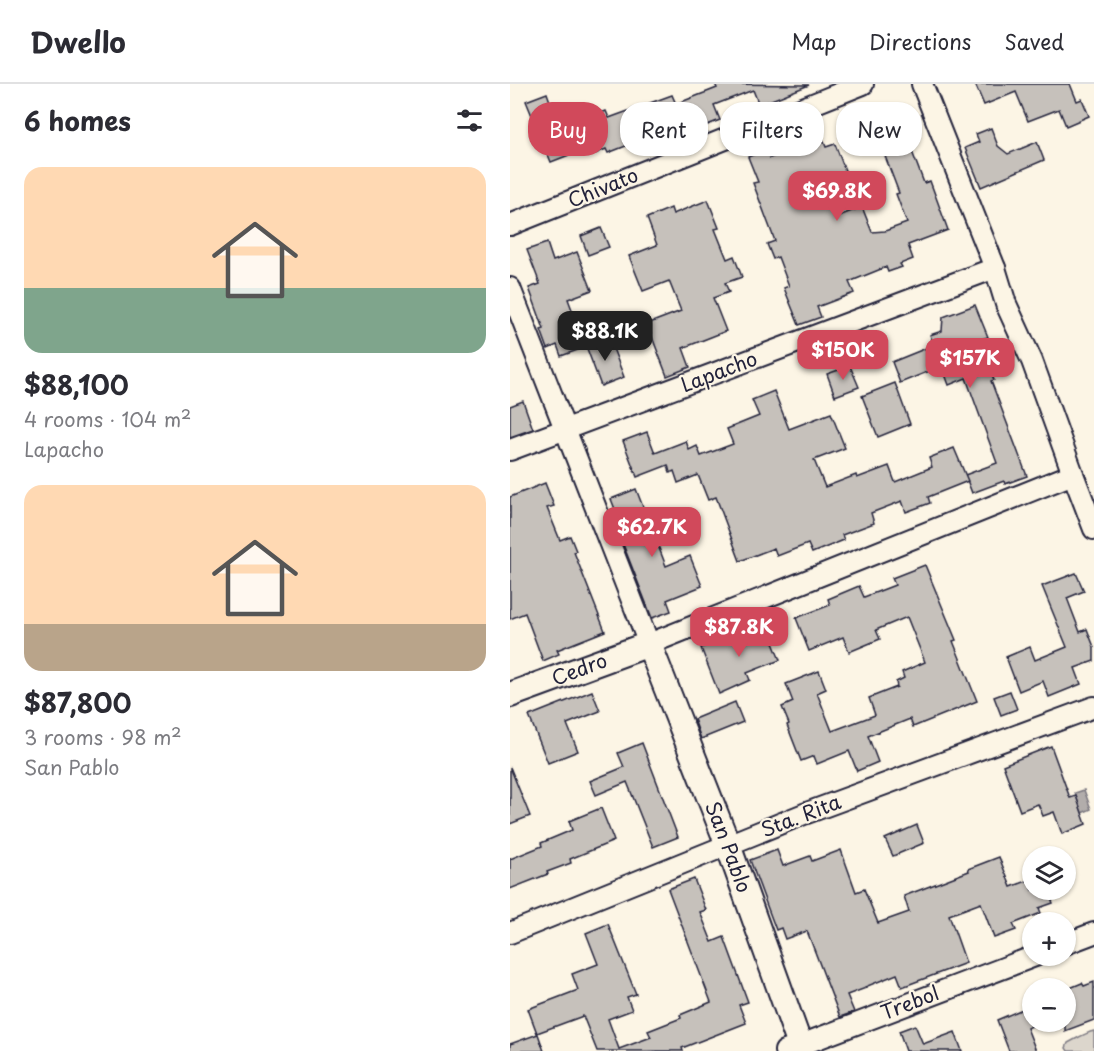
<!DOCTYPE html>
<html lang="en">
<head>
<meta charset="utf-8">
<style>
	:root { --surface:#fff; --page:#f2f2f3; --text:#2b2b33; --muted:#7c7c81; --line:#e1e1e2; --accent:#d1495b }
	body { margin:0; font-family:"Playpen Sans",sans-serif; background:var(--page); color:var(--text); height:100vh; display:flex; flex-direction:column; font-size:22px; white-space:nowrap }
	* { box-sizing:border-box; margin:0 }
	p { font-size:20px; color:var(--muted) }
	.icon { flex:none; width:33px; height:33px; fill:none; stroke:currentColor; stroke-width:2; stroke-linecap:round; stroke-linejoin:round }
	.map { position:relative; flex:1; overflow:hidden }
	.drawer { display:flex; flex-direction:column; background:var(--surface); width:510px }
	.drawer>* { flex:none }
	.hud { position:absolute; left:18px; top:18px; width:476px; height:54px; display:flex; gap:12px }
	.tools { position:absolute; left:512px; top:762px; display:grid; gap:12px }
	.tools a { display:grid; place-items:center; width:54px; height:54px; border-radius:50%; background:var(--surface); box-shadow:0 2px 4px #0004; font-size:30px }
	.price { position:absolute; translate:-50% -51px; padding:0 14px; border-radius:12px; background:var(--accent); color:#fff; font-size:20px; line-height:39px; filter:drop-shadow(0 2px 3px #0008) }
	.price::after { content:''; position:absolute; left:50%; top:36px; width:18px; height:14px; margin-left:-9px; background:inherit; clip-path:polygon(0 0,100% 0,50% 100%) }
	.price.on { background:#222; color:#fff }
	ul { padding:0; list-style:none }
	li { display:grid; align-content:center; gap:12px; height:318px; padding:0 24px }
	li span { display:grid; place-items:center; height:186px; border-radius:18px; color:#555 }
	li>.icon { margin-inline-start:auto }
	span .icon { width:108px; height:108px; fill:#fffc; stroke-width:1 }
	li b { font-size:26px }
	h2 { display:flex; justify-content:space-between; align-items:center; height:72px; padding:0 24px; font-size:26px }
	.chip { padding:0 21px; border-radius:24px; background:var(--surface); box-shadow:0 2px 4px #0004; font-size:21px; line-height:54px }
	.chip.on { background:var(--accent); color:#fff }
	header { display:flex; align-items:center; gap:36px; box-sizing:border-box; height:84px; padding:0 30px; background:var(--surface); border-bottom:2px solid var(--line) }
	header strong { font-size:28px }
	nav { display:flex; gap:33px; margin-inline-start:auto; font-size:21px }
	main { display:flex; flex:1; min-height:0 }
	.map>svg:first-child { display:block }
	.green { fill:#dcd6cc; stroke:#7f7c84; stroke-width:1.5 }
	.water { fill:#b2adab; stroke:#78757e; stroke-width:1.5 }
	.building { fill:#c6c1bb; stroke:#22223b; stroke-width:1.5 }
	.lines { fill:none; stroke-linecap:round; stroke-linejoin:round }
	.minor-casing { stroke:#22223b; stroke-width:24 }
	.tertiary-casing { stroke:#22223b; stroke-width:28 }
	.minor { stroke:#fcf5e5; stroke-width:20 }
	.tertiary { stroke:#fcf5e5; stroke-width:24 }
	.labels { text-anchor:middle; stroke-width:4.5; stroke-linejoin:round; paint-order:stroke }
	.street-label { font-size:20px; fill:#22223b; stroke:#fcf5e5 }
</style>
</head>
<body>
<header>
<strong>Dwello</strong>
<nav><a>Map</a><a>Directions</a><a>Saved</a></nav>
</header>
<main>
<section class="drawer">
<h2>6 homes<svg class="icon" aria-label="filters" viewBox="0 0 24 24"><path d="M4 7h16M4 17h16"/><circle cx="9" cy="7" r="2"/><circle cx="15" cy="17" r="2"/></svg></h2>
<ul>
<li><span style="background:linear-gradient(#ffd9b3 65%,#7fa58c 0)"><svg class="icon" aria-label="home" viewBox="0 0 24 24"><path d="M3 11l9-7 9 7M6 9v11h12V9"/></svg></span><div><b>$88,100</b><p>4 rooms · 104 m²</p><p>Lapacho</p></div></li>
<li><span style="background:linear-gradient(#ffd9b3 75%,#b9a48a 0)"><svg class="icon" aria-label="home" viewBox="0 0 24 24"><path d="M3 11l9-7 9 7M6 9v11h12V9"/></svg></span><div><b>$87,800</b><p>3 rooms · 98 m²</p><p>San Pablo</p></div></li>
</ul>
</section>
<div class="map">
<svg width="584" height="967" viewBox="0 0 584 967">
	<rect width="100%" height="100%" fill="#fcf5e5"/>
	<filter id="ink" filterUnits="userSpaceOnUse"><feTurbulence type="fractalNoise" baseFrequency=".0167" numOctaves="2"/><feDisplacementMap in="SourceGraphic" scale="12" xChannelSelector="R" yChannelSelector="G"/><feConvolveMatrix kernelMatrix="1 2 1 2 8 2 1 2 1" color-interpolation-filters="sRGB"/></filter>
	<g filter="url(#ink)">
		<path class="green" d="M584 947V967H558L556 964 558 959C566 955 575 949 584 947Z"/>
		<path class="water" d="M574 706 581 725 572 729 565 709Z"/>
		<g class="building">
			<path d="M205 0 299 1 249 21 243 6 204 21 210 36 152 59 149 49 98 69 96 65 80 72 77 64 41 78 16 17 37 9 42 23 47 22 53 38 82 26 84 32 96 27 99 34 162 11 166 20 207 4Z"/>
			<path d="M465 0H560L567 17 572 15 579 32 556 42 549 25 518 37 506 8 474 21Z"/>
			<path d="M369 21 377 41 361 47 354 27Z"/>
			<path d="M481 44 488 62 498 70 527 58 534 76 471 103 455 64 469 58 466 50Z"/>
			<path d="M395 49 414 99 420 97 438 146 398 161 403 175 390 180 392 183 378 188 376 183 339 198 344 209 307 223 311 233 289 241 274 204 279 202 268 173 263 175 257 160 265 157 243 99 248 98 238 73 257 65 260 74 293 61 292 57 311 50 316 63 325 60 336 89 316 97 329 132 352 123 362 148 375 147 397 139 386 110 389 109 370 59Z"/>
			<path d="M198 116 209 144 205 145 217 175 224 172 232 193 215 199 219 208 203 214 216 247 173 264 180 283 157 292 137 240 171 227 159 197 133 207 119 172 147 161 137 134 161 124 163 130Z"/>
			<path d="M91 144 99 163 78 171 71 152Z"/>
			<path d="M37 159 43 177 67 168 82 206 58 215 76 263 51 272 47 261 38 265 31 246 34 245 19 204 30 200 17 166Z"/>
			<path d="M465 221 478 253 469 256 484 296 481 297 517 392 495 400 494 397 462 409 455 391 487 379 456 294 439 301 432 282 390 299 382 278 424 261 420 251 432 247 433 233Z"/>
			<path d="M99 254 114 293 91 302 76 262Z"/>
			<path d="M340 282 349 303 325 312 317 290Z"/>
			<path d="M385 299 400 340 368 353 352 312Z"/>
			<path d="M264 307 279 345 321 329 335 364 304 376 315 403 346 391 347 394 379 382 385 398 422 383 419 374 444 364 458 397 418 413 420 419 396 428 392 417 361 429 364 439 332 451 334 456 302 469 298 460 267 472 264 464 230 477 206 413 198 416 188 391 168 399 164 387 160 389 158 381 127 393 113 357 137 348 145 369 176 357 179 366 187 362 191 372 223 360 217 345 249 332 242 316Z"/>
			<path d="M13 317 23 345 0 353V322Z"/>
			<path d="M35 399 44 422 37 424 50 456 60 452 66 467 64 468 95 547 47 566 49 570 33 577 15 529 0 535V413Z"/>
			<path d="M126 405 156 482 180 472 192 502 157 516 161 527 142 534 109 450 114 448 101 415Z"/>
			<path d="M415 481 446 556 443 557 467 617 403 643 400 635 358 652 368 678 347 687 339 667 307 680 304 672 291 677 277 641 279 640 272 623 283 618 276 600 309 587 316 605 307 609 322 647 365 631 359 614 387 603 386 598 394 594 392 588 415 578 397 533 366 546 370 555 339 568 333 553 299 567 286 534 320 521 318 515 349 502 354 513 385 501 382 494Z"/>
			<path d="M566 489 574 507 557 514 570 548 577 545 584 563V577L565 584 571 600 539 613 533 597 509 607 496 573 520 563 525 576 557 563 532 502Z"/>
			<path d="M257 544 270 576 237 589 240 596 209 610 191 564 222 551 224 557Z"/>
			<path d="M82 607 90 627 57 640 68 667 38 679 19 632Z"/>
			<path d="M500 607 507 625 491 631 484 613Z"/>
			<path d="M225 618 233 638 191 655 184 635Z"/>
			<path d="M132 659 168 753 143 763 117 698 86 711 80 697 114 683 108 669Z"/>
			<path d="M541 662 560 714 566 712 576 740 552 750 544 728 533 732 528 720 510 727 493 681Z"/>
			<path d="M0 683 20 732 0 740Z"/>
			<path d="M91 724 104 757 60 775 61 779 37 788 38 790 0 805V775L32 762 31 759 62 746 59 737Z"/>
			<path d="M407 741 414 759 383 772 375 755Z"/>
			<path d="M267 766 273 782 300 772 302 777 331 766 346 808 354 805 368 839 399 828 394 812 459 787 458 785 489 773 501 803 522 795V806H538L543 819 529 824 531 829 503 840 506 846 484 854 471 819 439 831 456 879 392 903 387 890 355 903 356 904 337 911 344 928 330 933 297 847 275 855 271 844 266 846 257 822 240 776Z"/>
			<path d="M184 795 196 826 190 828 202 858 214 853 238 918 229 921 236 939 172 964 173 967H87L73 932 27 949 18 925 68 906 62 890 88 880 76 849 98 840 126 910 117 913 122 926 98 935 109 965 141 953 138 947 171 934 170 931 201 918 158 805Z"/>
			<path d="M584 898V936L555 947V906L572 899 574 902Z"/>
			<path d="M522 921V942L517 944 526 967H499L487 936Z"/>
			<path d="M405 941 413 960 445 948 452 967H396L389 947Z"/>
			<path d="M28 950 34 967H0V960Z"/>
		</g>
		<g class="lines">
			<g class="minor-casing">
				<g id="minor">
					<path d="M0 141 353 0"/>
					<path d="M0 204 139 560 563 390 522 277 496 220 485 184 412 0"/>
					<path d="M0 366 485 184"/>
					<path d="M563 390 584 445"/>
					<path d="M0 849 294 730 584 623"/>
					<path d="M555 860 584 849"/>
					<path d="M275 967 525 872"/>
				</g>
			</g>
			<g class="tertiary-casing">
				<g id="tertiary">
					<path id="s1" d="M0 611 139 560 218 761 292 967"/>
				</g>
			</g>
			<use href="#minor" class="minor"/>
			<use href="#tertiary" class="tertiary"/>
		</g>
	</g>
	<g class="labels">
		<g class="street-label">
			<text transform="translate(93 104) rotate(-22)" y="7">Chivato</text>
			<text transform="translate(209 288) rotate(-21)" y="7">Lapacho</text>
			<text dy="7" stroke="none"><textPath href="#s1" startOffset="74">Cedro</textPath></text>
			<text transform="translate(291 732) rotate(-21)" y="7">Sta. Rita</text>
			<text dy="7" stroke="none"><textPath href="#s1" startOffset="366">San Pablo</textPath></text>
			<text transform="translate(400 919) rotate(-21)" y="7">Trebol</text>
		</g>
	</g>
</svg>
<div class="tools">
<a><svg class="icon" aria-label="layers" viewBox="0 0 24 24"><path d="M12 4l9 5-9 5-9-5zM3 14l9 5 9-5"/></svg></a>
<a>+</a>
<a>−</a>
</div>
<b class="price" style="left:327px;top:138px">$69.8K</b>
<b class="price on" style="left:95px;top:278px">$88.1K</b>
<b class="price" style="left:333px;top:297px">$150K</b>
<b class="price" style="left:460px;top:305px">$157K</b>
<b class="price" style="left:142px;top:474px">$62.7K</b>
<b class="price" style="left:229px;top:574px">$87.8K</b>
<div class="hud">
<a class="chip on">Buy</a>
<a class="chip">Rent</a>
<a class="chip">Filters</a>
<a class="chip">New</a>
</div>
</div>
</main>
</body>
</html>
